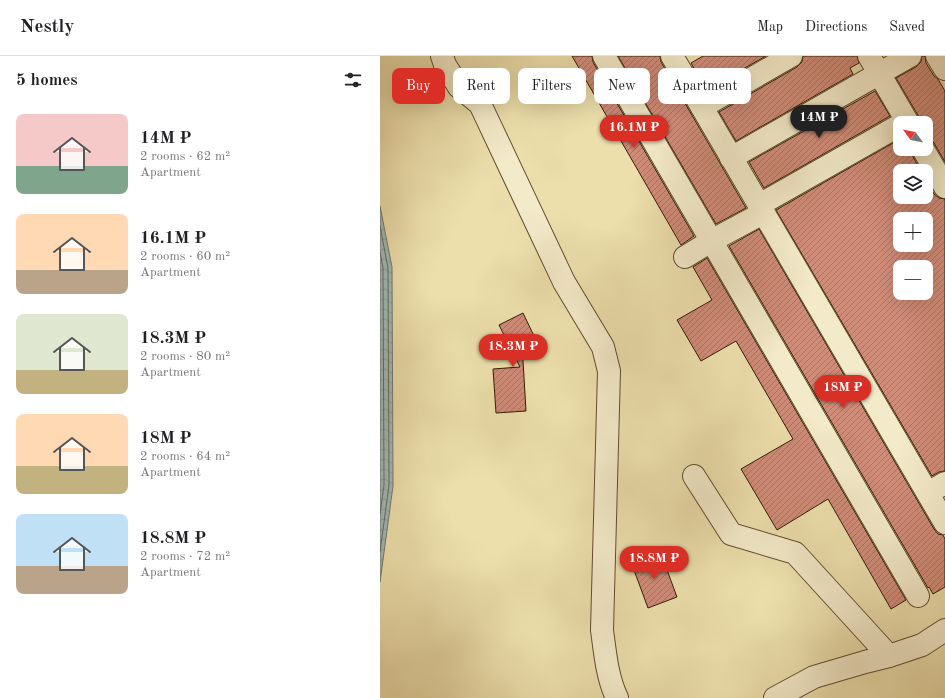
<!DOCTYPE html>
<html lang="en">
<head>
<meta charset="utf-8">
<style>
	:root { --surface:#fff; --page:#f6f6f6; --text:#202124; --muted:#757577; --line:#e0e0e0; --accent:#d93025 }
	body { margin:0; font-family:"Old Standard TT",serif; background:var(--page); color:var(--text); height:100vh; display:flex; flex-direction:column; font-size:15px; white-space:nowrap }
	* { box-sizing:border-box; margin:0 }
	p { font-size:13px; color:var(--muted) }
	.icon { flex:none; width:22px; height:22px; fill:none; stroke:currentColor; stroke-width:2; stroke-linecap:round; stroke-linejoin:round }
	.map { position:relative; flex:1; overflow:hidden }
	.drawer { display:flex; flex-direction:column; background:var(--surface); width:380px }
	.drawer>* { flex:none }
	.guide { position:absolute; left:12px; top:12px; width:380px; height:36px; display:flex; gap:8px }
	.needle { width:26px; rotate:302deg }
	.tools { position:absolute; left:513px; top:60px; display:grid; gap:8px }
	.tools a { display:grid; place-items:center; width:40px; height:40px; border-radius:8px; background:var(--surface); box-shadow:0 4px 16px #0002; font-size:20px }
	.price { position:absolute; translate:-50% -34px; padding:0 9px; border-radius:14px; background:var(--accent); color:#fff; font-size:13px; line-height:26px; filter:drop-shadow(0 1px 2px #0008) }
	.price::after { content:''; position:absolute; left:50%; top:24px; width:12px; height:9px; margin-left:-6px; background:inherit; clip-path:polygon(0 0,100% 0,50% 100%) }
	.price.current { background:#222; color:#fff }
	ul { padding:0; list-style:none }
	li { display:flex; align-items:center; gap:12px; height:100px; padding:0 16px }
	li span { display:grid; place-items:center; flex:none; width:112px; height:80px; border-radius:8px; color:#555 }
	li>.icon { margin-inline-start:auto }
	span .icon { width:48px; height:48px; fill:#fffc; stroke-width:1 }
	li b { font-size:17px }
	h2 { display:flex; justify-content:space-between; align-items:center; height:48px; padding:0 16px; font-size:17px }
	.tag { padding:0 14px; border-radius:8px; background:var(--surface); box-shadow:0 4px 16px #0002; font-size:14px; line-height:36px }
	.tag.current { background:var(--accent); color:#fff }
	header { display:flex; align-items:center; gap:24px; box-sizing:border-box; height:56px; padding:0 20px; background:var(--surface); border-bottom:1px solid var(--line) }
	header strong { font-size:19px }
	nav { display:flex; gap:22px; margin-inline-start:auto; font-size:14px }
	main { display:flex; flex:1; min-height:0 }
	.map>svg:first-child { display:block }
	.water { fill:url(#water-waves); stroke:#737a6f }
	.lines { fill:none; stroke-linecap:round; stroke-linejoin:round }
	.shore { stroke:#686a5d; stroke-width:1 }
	.building { fill:url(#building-hatch); stroke:#311b04; fill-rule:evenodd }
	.minor-casing { stroke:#604c2e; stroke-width:24 }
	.minor { stroke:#f3eac9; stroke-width:22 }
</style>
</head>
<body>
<header>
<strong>Nestly</strong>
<nav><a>Map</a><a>Directions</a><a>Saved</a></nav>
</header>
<main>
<section class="drawer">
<h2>5 homes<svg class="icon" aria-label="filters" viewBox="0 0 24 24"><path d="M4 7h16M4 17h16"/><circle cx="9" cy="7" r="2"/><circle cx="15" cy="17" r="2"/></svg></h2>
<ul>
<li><span style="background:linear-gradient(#f6c9c9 65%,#7fa58c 0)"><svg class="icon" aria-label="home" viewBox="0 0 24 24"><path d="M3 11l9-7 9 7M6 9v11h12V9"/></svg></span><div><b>14M ₽</b><p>2 rooms · 62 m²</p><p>Apartment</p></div></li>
<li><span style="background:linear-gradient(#ffd9b3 70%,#b9a48a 0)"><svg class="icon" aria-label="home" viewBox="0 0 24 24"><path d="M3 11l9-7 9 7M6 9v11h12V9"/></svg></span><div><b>16.1M ₽</b><p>2 rooms · 60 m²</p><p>Apartment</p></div></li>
<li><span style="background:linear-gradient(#dfe7d0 70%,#c2b280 0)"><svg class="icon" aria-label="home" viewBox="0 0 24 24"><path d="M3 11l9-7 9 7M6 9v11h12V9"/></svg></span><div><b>18.3M ₽</b><p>2 rooms · 80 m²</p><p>Apartment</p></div></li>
<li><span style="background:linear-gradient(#ffd9b3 65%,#c2b280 0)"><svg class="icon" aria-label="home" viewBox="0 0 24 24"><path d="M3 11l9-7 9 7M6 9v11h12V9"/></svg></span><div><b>18M ₽</b><p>2 rooms · 64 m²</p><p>Apartment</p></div></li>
<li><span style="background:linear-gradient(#bfe0f5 65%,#b9a48a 0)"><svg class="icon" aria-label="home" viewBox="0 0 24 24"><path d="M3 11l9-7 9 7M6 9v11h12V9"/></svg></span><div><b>18.8M ₽</b><p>2 rooms · 72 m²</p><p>Apartment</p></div></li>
</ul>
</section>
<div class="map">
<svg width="565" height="642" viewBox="0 0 565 642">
	<defs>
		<pattern id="water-waves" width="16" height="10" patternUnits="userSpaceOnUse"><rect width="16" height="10" fill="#9fb9b6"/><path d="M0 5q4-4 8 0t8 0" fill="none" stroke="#899e9b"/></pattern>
		<pattern id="building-hatch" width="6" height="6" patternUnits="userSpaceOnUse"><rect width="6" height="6" fill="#cf8c79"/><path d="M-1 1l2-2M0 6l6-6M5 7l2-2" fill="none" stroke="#a97261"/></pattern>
	</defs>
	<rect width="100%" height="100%" fill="#ecdfac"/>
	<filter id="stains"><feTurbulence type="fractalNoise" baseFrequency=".005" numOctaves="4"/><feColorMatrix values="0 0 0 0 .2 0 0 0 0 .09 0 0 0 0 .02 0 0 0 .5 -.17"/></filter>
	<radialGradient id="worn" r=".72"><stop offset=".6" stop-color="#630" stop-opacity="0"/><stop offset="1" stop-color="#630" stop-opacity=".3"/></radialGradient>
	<path class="water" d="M0 150 12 211 13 430 0 526Z"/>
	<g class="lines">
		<g class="shore">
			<path d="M0 170 8 212 9 429 0 496"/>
			<path d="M0 196 3 212 4 429 0 458"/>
		</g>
	</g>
	<g class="building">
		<path d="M192 0H212L213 6 314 180 301 189Z"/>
		<path d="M238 0H280L281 6 366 152 336 168Z"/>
		<path d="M323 0H386L326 34 311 7Z"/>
		<path d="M423 0H477L479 7 470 12 473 18 356 85 339 56 417 11 422 6Z"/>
		<path d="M542 0H545L546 7 554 20 558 23 565 35V106L554 87 550 82 546 81V67H540L539 61 516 22 536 11 541 6Z"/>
		<path d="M495 35 510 60 384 132 369 106Z"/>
		<path d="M520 83V93H531L532 99 541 115H520V141H546V123L554 138 559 142 565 143V415L559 416 552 420 396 154ZM520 163H546V189H520ZM520 211H546V237H520Z"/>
		<path d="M379 173 554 473 558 478 563 479 565 483V531L553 538 549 531 548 532 349 190Z"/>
		<path d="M327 202 526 544 511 553 448 443 397 474 361 413 413 383 356 285 321 305 297 264 332 244 313 211Z"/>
		<path d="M143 257 155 282 142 288 146 355 116 357 113 313 140 311 119 269Z"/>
		<path d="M280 495 297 541 268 552 251 506Z"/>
	</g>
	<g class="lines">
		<g class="minor-casing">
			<g id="minor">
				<path d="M62 0 65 9 79 31 100 48 184 226 223 291 229 315 222 574C225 596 227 621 237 642"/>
				<path d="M224 0 538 540"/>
				<path d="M292 0 565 467"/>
				<path d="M489 0 528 67"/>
				<path d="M557 0 565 13"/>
				<path d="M322 51 411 0"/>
				<path d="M543 93 565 131"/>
				<path d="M351 102 530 0"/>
				<path d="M379 149 520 69"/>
				<path d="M305 201 331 185 383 157"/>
				<path d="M314 420 351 478 415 497 509 600"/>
				<path d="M548 437 565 427"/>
				<path d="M395 642 434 621 485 606 509 600 542 589 565 574"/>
			</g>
		</g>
		<use href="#minor" class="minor"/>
	</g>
	<rect width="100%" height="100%" filter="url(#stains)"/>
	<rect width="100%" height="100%" fill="url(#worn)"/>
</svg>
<div class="tools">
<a><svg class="needle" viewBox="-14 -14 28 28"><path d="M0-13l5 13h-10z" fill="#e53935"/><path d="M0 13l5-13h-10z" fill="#757577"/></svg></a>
<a><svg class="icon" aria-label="layers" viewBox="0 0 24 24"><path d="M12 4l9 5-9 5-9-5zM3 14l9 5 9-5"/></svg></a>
<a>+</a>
<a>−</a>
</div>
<b class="price current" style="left:439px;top:83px">14M ₽</b>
<b class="price" style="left:254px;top:93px">16.1M ₽</b>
<b class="price" style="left:133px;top:312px">18.3M ₽</b>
<b class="price" style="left:463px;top:353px">18M ₽</b>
<b class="price" style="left:274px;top:524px">18.8M ₽</b>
<div class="guide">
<a class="tag current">Buy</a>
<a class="tag">Rent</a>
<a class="tag">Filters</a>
<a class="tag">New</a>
<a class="tag">Apartment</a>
</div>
</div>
</main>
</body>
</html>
